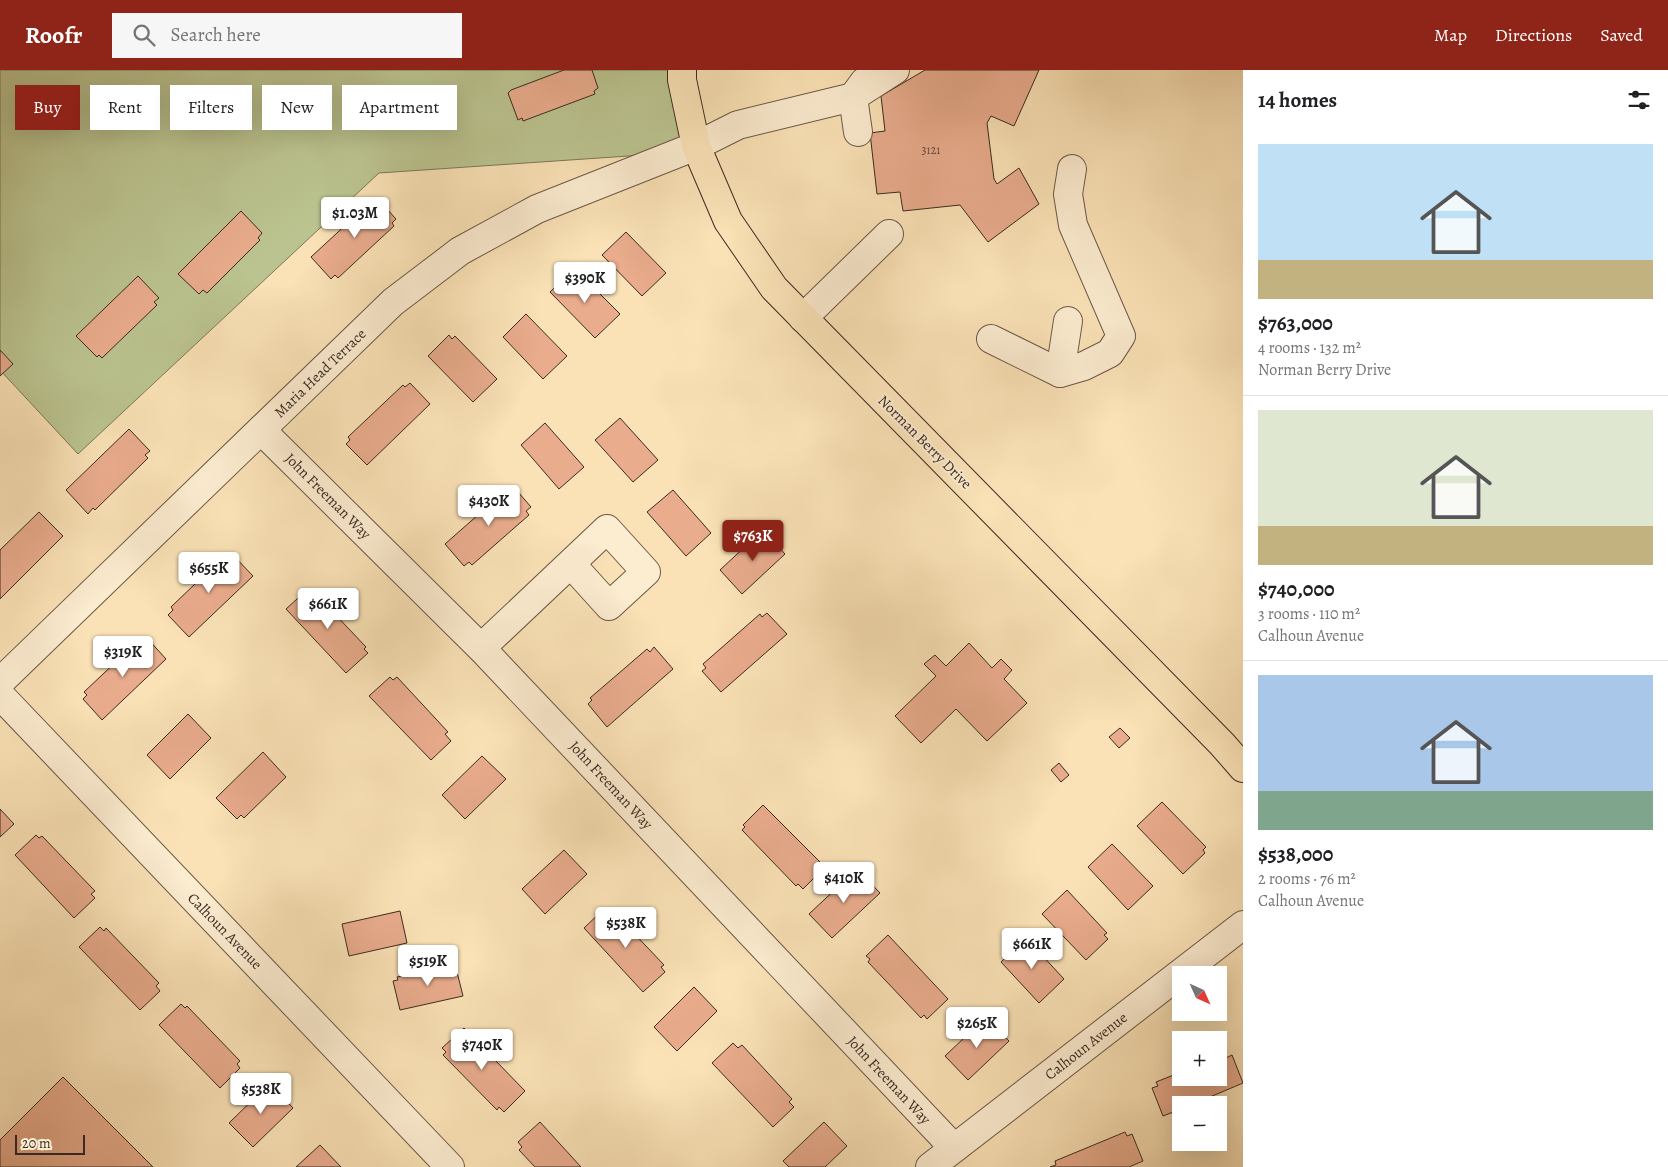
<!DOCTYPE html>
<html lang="en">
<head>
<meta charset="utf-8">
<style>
	:root { --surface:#fff; --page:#f6f6f6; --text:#202124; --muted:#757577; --line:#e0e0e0; --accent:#8f2418 }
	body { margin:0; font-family:Alegreya,serif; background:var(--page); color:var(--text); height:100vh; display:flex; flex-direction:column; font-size:19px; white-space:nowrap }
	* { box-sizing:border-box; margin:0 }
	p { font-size:16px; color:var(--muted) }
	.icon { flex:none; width:28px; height:28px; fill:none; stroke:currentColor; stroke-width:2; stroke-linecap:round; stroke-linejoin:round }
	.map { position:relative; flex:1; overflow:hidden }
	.sheet { display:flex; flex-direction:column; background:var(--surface); width:425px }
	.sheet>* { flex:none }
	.banner { position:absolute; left:15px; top:15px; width:475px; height:45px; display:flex; gap:10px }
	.needle { width:32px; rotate:135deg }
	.fabs { position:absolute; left:1172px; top:896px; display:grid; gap:10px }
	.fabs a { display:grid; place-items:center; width:55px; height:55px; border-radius:0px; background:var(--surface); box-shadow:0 5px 20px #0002; font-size:25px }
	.scale { position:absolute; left:15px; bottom:12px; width:70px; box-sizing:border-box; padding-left:5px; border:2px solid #3b2a23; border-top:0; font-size:14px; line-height:18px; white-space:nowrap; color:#3b2a23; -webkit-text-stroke:4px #fcecd0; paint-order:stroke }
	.price { position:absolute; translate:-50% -42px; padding:0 11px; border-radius:5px; background:#fff; color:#222; font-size:16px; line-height:32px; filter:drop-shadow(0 1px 2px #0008) }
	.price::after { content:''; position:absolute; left:50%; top:30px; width:15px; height:11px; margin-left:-8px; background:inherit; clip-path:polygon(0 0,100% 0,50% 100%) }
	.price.on { background:var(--accent); color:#fff }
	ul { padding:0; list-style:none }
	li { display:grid; align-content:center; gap:10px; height:265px; padding:0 15px }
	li+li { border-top:1px solid var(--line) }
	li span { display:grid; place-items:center; height:155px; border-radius:0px; color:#555 }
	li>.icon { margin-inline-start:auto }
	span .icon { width:90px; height:90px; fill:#fffc; stroke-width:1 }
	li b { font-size:21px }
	h2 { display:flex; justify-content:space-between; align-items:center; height:60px; padding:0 15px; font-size:21px }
	.chip { padding:0 18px; border-radius:0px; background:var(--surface); box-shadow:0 5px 20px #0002; font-size:18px; line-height:45px }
	.chip.on { background:var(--accent); color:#fff }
	header { display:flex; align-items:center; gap:30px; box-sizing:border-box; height:70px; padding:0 25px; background:var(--accent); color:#fff }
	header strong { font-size:24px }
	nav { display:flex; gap:28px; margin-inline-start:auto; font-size:18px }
	.search { width:350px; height:45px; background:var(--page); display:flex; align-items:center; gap:12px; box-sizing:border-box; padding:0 18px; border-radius:0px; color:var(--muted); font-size:19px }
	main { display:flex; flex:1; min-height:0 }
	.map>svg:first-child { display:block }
	.green { fill:#bbc490; stroke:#7b775a }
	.building { fill:#e9ac8d; stroke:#3b2a23 }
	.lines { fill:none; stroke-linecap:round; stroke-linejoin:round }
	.minor-casing { stroke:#6b5848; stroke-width:30 }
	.major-casing { stroke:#3b2a23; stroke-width:30 }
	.minor { stroke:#fcecd0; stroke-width:28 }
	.major { stroke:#fae2b6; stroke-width:28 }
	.labels { text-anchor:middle; stroke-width:4; stroke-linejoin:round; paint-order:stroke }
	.number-label { font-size:12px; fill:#664a3e }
	.street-label { font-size:15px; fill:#3b2a23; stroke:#fcecd0 }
</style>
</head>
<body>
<header>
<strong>Roofr</strong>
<div class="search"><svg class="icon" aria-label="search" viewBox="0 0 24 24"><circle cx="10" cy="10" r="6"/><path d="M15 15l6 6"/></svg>Search here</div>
<nav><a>Map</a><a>Directions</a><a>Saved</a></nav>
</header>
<main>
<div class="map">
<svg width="1243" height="1097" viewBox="0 0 1243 1097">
	<rect width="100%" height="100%" fill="#fae2b6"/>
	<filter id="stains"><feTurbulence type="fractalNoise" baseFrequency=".004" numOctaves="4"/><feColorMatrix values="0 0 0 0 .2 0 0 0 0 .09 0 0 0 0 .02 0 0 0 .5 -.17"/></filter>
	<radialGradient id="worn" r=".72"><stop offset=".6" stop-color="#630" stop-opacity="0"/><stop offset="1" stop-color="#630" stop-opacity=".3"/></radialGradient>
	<path class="green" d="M0 0H691L702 81 379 103 78 384 0 300Z"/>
	<g class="building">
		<path d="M564 0H592L598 18 594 21 595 24 523 51 522 48 518 50 508 23 511 20Z"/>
		<path d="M925 0H1039L1014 56 991 46 987 53 994 109 997 114 1019 98 1039 134 988 172 960 135 903 141 900 122 877 124 870 63 885 61 881 26Z"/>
		<path d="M376 127 396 149 392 153 394 156 338 208 335 205 331 209 311 187Z"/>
		<path d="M241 141 262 163 258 168 260 170 207 223 203 220 199 224 178 204Z"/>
		<path d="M626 162 666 203 642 226 602 185Z"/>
		<path d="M571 202 574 205 578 202 620 244 595 268 550 222Z"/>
		<path d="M138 206 159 228 154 232 157 235 102 288 99 285 97 287 76 266Z"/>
		<path d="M526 244 567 286 543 309 503 267Z"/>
		<path d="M449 265 452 269 455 266 497 309 473 332 428 286Z"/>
		<path d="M0 280 13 294 0 306Z"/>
		<path d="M410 313 430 334 367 395 346 374 350 370 348 367 403 315 405 317Z"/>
		<path d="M620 348 658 390 633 412 595 370Z"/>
		<path d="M545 353 584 397 559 419 521 375Z"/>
		<path d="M129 359 150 381 145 385 148 388 95 440 93 438 88 444 66 420Z"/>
		<path d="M512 415 531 437 526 441 529 445 472 495 469 492 464 496 445 474Z"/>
		<path d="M673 420 711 463 686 486 647 442Z"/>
		<path d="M39 442 63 466 0 529V480Z"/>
		<path d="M763 460 785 484 742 524 720 500Z"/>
		<path d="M231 483 253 506 189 567 168 545 173 540 171 537 223 487 225 489Z"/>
		<path d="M308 519 312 523 313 521 366 577 364 579 368 583 346 603 286 539Z"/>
		<path d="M767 543 787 564 721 622 702 601 706 598 703 594 760 544 762 547Z"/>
		<path d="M146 567 166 589 102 650 83 629 87 625 84 622 138 571 139 573Z"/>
		<path d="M969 573 992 598 1001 589 1012 600 1004 609 1027 633 987 671 956 639 921 673 895 646 936 606 924 594 935 585 946 596Z"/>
		<path d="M654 577 673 599 607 657 588 634 592 630 590 628 647 579 650 582Z"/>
		<path d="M390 607 393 610 397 607 448 662 445 664 451 671 431 690 369 626Z"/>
		<path d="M188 644 211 668 170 709 147 685Z"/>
		<path d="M1120 658 1130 668 1119 678 1109 667Z"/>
		<path d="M263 682 286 707 244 748 241 745 237 749 216 728Z"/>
		<path d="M482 686 506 709 465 749 442 725Z"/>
		<path d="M1059 693 1069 705 1061 712 1051 700Z"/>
		<path d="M1162 732 1206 777 1203 780 1205 783 1183 804 1137 756Z"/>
		<path d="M763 735 825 797 803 819 798 814 796 816 742 760 745 757 743 755Z"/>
		<path d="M0 739 14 754 0 767Z"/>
		<path d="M36 765 39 768 42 766 95 821 91 824 95 828 74 848 15 785Z"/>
		<path d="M1112 774 1153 816 1128 840 1088 797Z"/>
		<path d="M564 780 587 804 545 844 522 819Z"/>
		<path d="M857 799 880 823 832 868 809 844Z"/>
		<path d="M1067 820 1107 863 1104 865 1108 869 1086 890 1042 844Z"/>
		<path d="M605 838 608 842 611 839 664 895 661 897 665 902 643 922 584 858Z"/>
		<path d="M400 841 407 873 349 886 342 854Z"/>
		<path d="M100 857 104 861 106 858 159 913 156 916 160 921 140 940 79 877Z"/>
		<path d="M888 865 948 929 927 949 924 945 921 948 868 892 870 889 866 886Z"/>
		<path d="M1026 868 1064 909 1039 933 1001 892Z"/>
		<path d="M455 894 463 926 400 940 393 911 398 910 397 907Z"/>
		<path d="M694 917 717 941 677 981 654 957Z"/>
		<path d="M181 934 185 938 187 936 240 991 237 994 240 998 220 1018 159 955Z"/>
		<path d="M986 947 1009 971 968 1010 945 986Z"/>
		<path d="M464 958 525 1021 504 1042 499 1037 497 1040 443 985 446 982 442 978Z"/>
		<path d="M733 973 738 978 742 975 792 1029 789 1032 794 1037 773 1057 712 993Z"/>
		<path d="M1224 984 1226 988 1232 985 1243 1013 1191 1035H1181V1039L1163 1046 1152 1018 1158 1016 1156 1012 1181 1002V1008H1219V986Z"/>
		<path d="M63 1007 153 1097H0V1070Z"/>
		<path d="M270 1013 293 1038 253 1077 229 1053Z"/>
		<path d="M540 1052 581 1097H535L519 1080 522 1077 518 1072Z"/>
		<path d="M824 1052 847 1076 825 1097H789L783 1091Z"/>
		<path d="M1125 1062 1127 1066 1132 1064 1143 1091 1129 1097H1050L1056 1095 1055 1091Z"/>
		<path d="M320 1075 341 1097H296Z"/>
	</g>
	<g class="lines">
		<g class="minor-casing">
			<g id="minor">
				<path d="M858 62 853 27 864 12"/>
				<path d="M803 248 889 164"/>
				<path d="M991 269 1060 303 1084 296 1110 283 1121 266 1073 155 1068 124 1072 99"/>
				<path d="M1060 303 1068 251"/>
				<path d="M261 360 481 578 954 1078"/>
				<path d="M481 578 607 459 646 502 609 536 571 494"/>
				<path d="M0 612 393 232 460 181 537 139 696 76 738 55 853 27 895 0"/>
				<path d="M0 625 450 1097"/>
				<path d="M930 1097 1243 855"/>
			</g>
		</g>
		<g class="major-casing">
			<path id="major" d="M682 0V10L696 76 728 151 774 218 1222 674 1243 698"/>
		</g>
		<use href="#minor" class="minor"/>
		<use href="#major" class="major"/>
	</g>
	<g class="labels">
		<g class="number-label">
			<text x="931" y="84">3121</text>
		</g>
		<g class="street-label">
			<text transform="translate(320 303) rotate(-44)" y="5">Maria Head Terrace</text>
			<text transform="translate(925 372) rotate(45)" y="5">Norman Berry Drive</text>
			<text transform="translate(328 426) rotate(45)" y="5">John Freeman Way</text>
			<text transform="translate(611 715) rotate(47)" y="5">John Freeman Way</text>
			<text transform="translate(225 861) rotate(46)" y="5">Calhoun Avenue</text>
			<text transform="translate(1086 976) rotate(-38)" y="5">Calhoun Avenue</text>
			<text transform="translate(889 1010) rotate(47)" y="5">John Freeman Way</text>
		</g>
	</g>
	<rect width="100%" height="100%" filter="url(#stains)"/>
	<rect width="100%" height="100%" fill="url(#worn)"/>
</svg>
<div class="fabs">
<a><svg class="needle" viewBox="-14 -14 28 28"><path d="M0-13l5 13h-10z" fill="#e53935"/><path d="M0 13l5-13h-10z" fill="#757577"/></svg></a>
<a>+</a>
<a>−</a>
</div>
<div class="scale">20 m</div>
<b class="price" style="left:355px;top:169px">$1.03M</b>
<b class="price" style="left:585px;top:234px">$390K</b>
<b class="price" style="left:489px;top:457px">$430K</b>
<b class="price on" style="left:753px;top:492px">$763K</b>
<b class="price" style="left:209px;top:524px">$655K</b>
<b class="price" style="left:328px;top:560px">$661K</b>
<b class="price" style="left:123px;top:608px">$319K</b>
<b class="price" style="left:844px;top:834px">$410K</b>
<b class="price" style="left:626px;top:879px">$538K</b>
<b class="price" style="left:1032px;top:900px">$661K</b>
<b class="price" style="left:428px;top:917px">$519K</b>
<b class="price" style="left:977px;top:979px">$265K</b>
<b class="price" style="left:482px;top:1001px">$740K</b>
<b class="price" style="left:261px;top:1045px">$538K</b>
<div class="banner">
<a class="chip on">Buy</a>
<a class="chip">Rent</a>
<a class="chip">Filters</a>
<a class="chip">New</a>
<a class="chip">Apartment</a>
</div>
</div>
<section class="sheet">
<h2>14 homes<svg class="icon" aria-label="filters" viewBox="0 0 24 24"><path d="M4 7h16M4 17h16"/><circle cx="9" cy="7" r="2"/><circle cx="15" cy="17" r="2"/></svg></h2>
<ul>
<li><span style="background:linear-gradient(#bfe0f5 75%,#c2b280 0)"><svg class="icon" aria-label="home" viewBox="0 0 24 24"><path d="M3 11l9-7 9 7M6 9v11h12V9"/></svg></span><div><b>$763,000</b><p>4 rooms · 132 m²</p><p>Norman Berry Drive</p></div></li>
<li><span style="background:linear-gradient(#dfe7d0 75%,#c2b280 0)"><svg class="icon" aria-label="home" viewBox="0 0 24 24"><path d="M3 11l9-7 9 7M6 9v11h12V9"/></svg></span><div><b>$740,000</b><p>3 rooms · 110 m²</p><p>Calhoun Avenue</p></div></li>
<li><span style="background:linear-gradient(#a9c7e8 75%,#7fa58c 0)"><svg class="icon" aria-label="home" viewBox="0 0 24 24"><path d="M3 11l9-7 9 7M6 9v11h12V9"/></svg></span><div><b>$538,000</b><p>2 rooms · 76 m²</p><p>Calhoun Avenue</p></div></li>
</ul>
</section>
</main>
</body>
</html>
